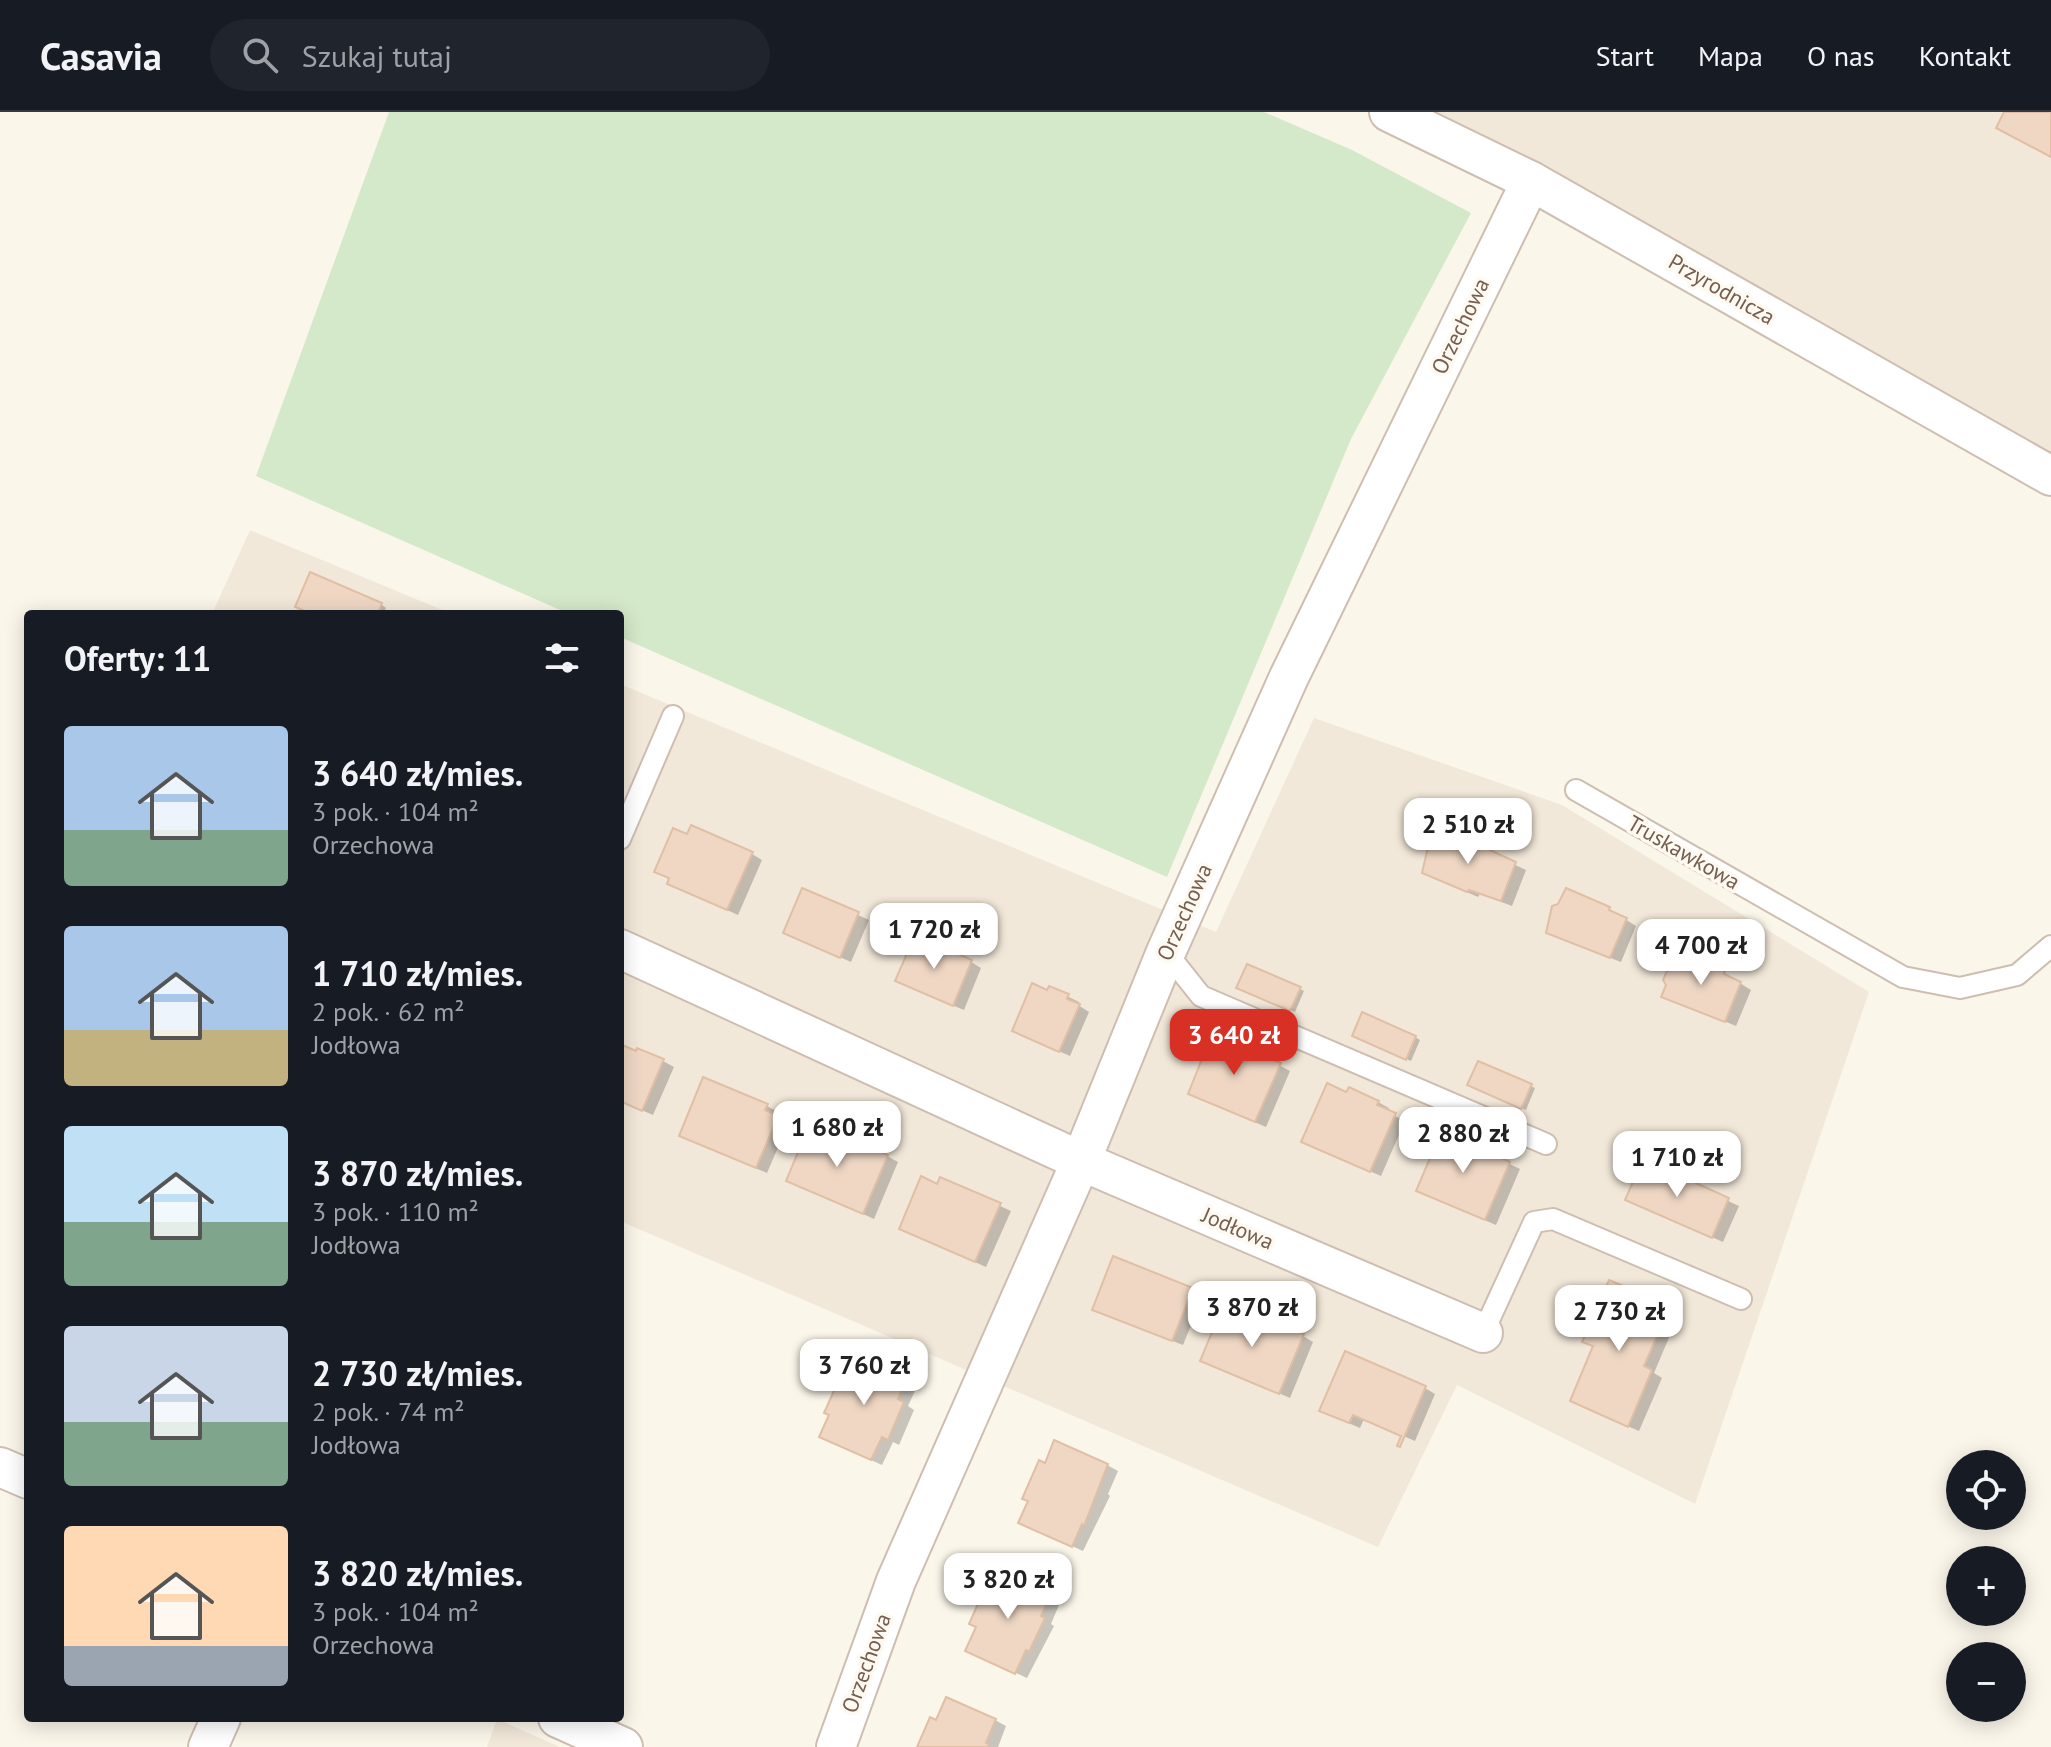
<!DOCTYPE html>
<html lang="pl">
<head>
<meta charset="utf-8">
<style>
	:root { --surface:#171b24; --page:#20242c; --text:#f1f3f6; --muted:#9ea1a6; --line:#363941; --accent:#d93025 }
	body { margin:0; font-family:"PT Sans",sans-serif; background:var(--page); color:var(--text); height:100vh; display:flex; flex-direction:column; font-size:30px; white-space:nowrap }
	* { box-sizing:border-box; margin:0 }
	p { font-size:26px; color:var(--muted) }
	.icon { flex:none; width:44px; height:44px; fill:none; stroke:currentColor; stroke-width:2; stroke-linecap:round; stroke-linejoin:round }
	.map { position:relative; flex:1; overflow:hidden }
	.drawer { position:absolute; left:24px; top:498px; width:600px; height:1112px; display:flex; flex-direction:column; background:var(--surface); border-radius:8px; box-shadow:0 4px 20px #0003 }
	.drawer>* { flex:none }
	.buttons { position:absolute; left:1946px; top:1338px; display:grid; gap:16px }
	.buttons a { display:grid; place-items:center; width:80px; height:80px; border-radius:50%; background:var(--surface); box-shadow:0 4px 20px #0003; font-size:40px }
	.price { position:absolute; translate:-50% -68px; padding:0 18px; border-radius:16px; background:#fff; color:#222; font-size:26px; line-height:52px; filter:drop-shadow(0 2px 4px #0008) }
	.price::after { content:''; position:absolute; left:50%; top:48px; width:24px; height:18px; margin-left:-12px; background:inherit; clip-path:polygon(0 0,100% 0,50% 100%) }
	.price.current { background:var(--accent); color:#fff }
	ul { padding:0; list-style:none }
	li { display:flex; align-items:center; gap:24px; height:200px; padding:0 40px }
	li span { display:grid; place-items:center; flex:none; width:224px; height:160px; border-radius:8px; color:#555 }
	li>.icon { margin-inline-start:auto }
	span .icon { width:96px; height:96px; fill:#fffc; stroke-width:1 }
	li b { font-size:34px }
	h2 { display:flex; justify-content:space-between; align-items:center; height:96px; padding:0 40px; font-size:34px }
	header { display:flex; align-items:center; gap:48px; box-sizing:border-box; height:112px; padding:0 40px; background:var(--surface); border-bottom:2px solid var(--line) }
	header strong { font-size:38px }
	nav { display:flex; gap:44px; margin-inline-start:auto; font-size:28px }
	.search { width:560px; height:72px; background:var(--page); display:flex; align-items:center; gap:20px; box-sizing:border-box; padding:0 28px; border-radius:44px; color:var(--muted); font-size:30px }
	.map>svg:first-child { display:block }
	.residential { fill:#f2e8d9 }
	.green { fill:#d4e9c9 }
	.shadow { fill:#0003 }
	.building { fill:#efd7c4; stroke:#e0bfa5; stroke-width:2 }
	.lines { fill:none; stroke-linecap:round; stroke-linejoin:round }
	.service-casing { stroke:#cdbeb1; stroke-width:24 }
	.minor-casing { stroke:#cdbeb1; stroke-width:42 }
	.service { stroke:#fff; stroke-width:20 }
	.minor { stroke:#fff; stroke-width:38 }
	.labels { text-anchor:middle; stroke-width:7; stroke-linejoin:round; paint-order:stroke }
	.street-label { font-size:22px; fill:#755e4f; stroke:#fef9f1 }
</style>
</head>
<body>
<header>
<strong>Casavia</strong>
<div class="search"><svg class="icon" aria-label="search" viewBox="0 0 24 24"><circle cx="10" cy="10" r="6"/><path d="M15 15l6 6"/></svg>Szukaj tutaj</div>
<nav><a>Start</a><a>Mapa</a><a>O nas</a><a>Kontakt</a></nav>
</header>
<div class="map">
<svg width="2051" height="1635" viewBox="0 0 2051 1635">
	<rect width="100%" height="100%" fill="#fbf6ea"/>
	<g class="residential">
		<path d="M1427 0H2051V346Z"/>
		<path d="M250 418 452 502H212Z"/>
		<path d="M620 572 1216 820 1314 606 1562 693 1869 880 1695 1392 1457 1273 1378 1435 620 1109Z"/>
		<path d="M497 1607 560 1635H487Z"/>
	</g>
	<path class="green" d="M389 0H1264L1352 38 1471 101 1351 327 1167 765 620 525V502H569L256 364Z"/>
	<g class="shadow">
		<path d="M311 463 382 493 386 496 383 502H315Z"/>
		<path d="M1443 719 1526 758 1512 794 1480 782 1478 785 1435 766V734Z"/>
		<path d="M752 742 762 748 738 803 680 777Z"/>
		<path d="M803 778 869 808 851 850 796 826Z"/>
		<path d="M1609 797 1636 814 1621 850 1559 826Z"/>
		<path d="M971 850 981 856 964 898 908 875Z"/>
		<path d="M1724 861 1751 878 1736 914 1663 884Z"/>
		<path d="M1050 876 1079 890 1078 893 1089 900 1070 944 1025 925Z"/>
		<path d="M1243 877H1300L1304 879 1295 900Z"/>
		<path d="M1415 925 1420 928 1411 949 1359 926Z"/>
		<path d="M1235 928 1262 940 1273 946 1271 949 1290 959 1266 1015 1201 987Z"/>
		<path d="M620 931 629 936V938L663 949 674 955 653 1003 620 989Z"/>
		<path d="M704 968 767 994 778 1000 776 1005 788 1012 767 1061 692 1029Z"/>
		<path d="M1531 974 1535 976 1526 998 1474 975Z"/>
		<path d="M1347 983 1378 990 1389 996 1387 1000 1405 1009 1381 1064 1314 1035Z"/>
		<path d="M1492 1038 1502 1045 1501 1048 1520 1057 1496 1113 1429 1084Z"/>
		<path d="M887 1044 898 1050 874 1107 788 1068Z"/>
		<path d="M1644 1050 1739 1094 1723 1130 1638 1093Z"/>
		<path d="M941 1067 1011 1099 986 1155 912 1122Z"/>
		<path d="M1192 1178 1203 1184 1183 1233 1105 1203Z"/>
		<path d="M1669 1196 1679 1202 1654 1261 1662 1266 1639 1319 1583 1295Z"/>
		<path d="M1303 1224 1313 1230 1290 1286 1202 1248Z"/>
		<path d="M856 1244 918 1272 908 1294 914 1298 899 1333 893 1330 882 1353 832 1331 846 1267Z"/>
		<path d="M1425 1276 1435 1282 1415 1329 1364 1307 1360 1316 1332 1304Z"/>
		<path d="M1046 1353H1107L1118 1359 1108 1382 1110 1384 1083 1439 1031 1416 1030 1389Z"/>
		<path d="M1051 1482 1061 1488 1051 1512 1054 1514 1027 1566 978 1544Z"/>
		<path d="M995 1608 1006 1614 998 1635H919Z"/>
	</g>
	<g class="building">
		<path d="M2004 0H2051V45L1996 16Z"/>
		<path d="M310 460 382 491 378 502H312L295 495Z"/>
		<path d="M691 713 753 740 727 798 667 772 669 766 654 760 673 716 687 722Z"/>
		<path d="M1442 716 1516 750 1501 789 1469 778 1467 780 1422 761 1428 735 1434 732Z"/>
		<path d="M802 776 859 800 840 846 783 821Z"/>
		<path d="M1566 776 1610 795 1609 798 1627 806 1610 846 1546 821 1552 794 1558 792Z"/>
		<path d="M915 823 972 848 953 894 895 869Z"/>
		<path d="M1680 840 1725 859 1724 862 1741 870 1725 910 1661 885 1666 873 1663 868 1667 859 1673 856Z"/>
		<path d="M1247 852 1301 875 1290 899 1236 876Z"/>
		<path d="M1032 871 1047 878 1049 874 1069 882 1067 887 1080 892 1059 940 1012 919Z"/>
		<path d="M1362 900 1416 924 1406 948 1352 924Z"/>
		<path d="M1212 922 1232 930 1234 925 1263 938 1261 943 1281 951 1255 1010 1188 982Z"/>
		<path d="M620 932 636 939 637 936 664 947 642 999 620 989Z"/>
		<path d="M1478 949 1532 972 1521 997 1467 973Z"/>
		<path d="M703 965 768 992 765 998 778 1004 756 1056 679 1024Z"/>
		<path d="M1327 971 1346 980 1349 975 1379 989 1377 993 1396 1001 1370 1060 1301 1030Z"/>
		<path d="M808 1016 825 1023 828 1016 888 1043 863 1102 786 1069Z"/>
		<path d="M1441 1020 1461 1028 1462 1024 1492 1037 1491 1041 1510 1050 1485 1108 1416 1079Z"/>
		<path d="M1643 1047 1729 1086 1712 1126 1625 1088Z"/>
		<path d="M921 1064 937 1072 940 1065 1001 1091 975 1150 899 1117Z"/>
		<path d="M1113 1144 1193 1176 1172 1229 1092 1198Z"/>
		<path d="M1609 1168 1670 1194 1644 1254 1652 1258 1628 1315 1570 1289 1593 1234 1582 1230Z"/>
		<path d="M1222 1196 1237 1202 1240 1196 1304 1222 1279 1282 1200 1249Z"/>
		<path d="M1345 1239 1426 1274 1400 1335 1397 1334 1401 1324 1353 1303 1349 1311 1319 1299Z"/>
		<path d="M855 1241 908 1264 898 1287 904 1290 888 1328 882 1325 871 1348 819 1325 829 1303 824 1301 841 1263 845 1264Z"/>
		<path d="M1054 1328 1108 1352 1084 1414 1082 1412 1072 1435 1018 1411 1028 1389 1022 1387 1039 1348 1045 1351Z"/>
		<path d="M1000 1457 1052 1480 1041 1504 1045 1506 1029 1540 1026 1538 1015 1562 965 1539 976 1515 969 1512 985 1476 990 1479Z"/>
		<path d="M946 1585 996 1607 986 1631 989 1632 988 1635H917L930 1605 936 1608Z"/>
	</g>
	<g class="lines">
		<g class="service-casing">
			<g id="service">
				<path d="M1576 678 1903 865 1960 876 2017 863 2051 834"/>
				<path d="M620 727 673 604"/>
				<path d="M1166 840 1201 884 1546 1032"/>
				<path d="M1483 1221 1534 1110 1553 1107 1741 1187"/>
			</g>
		</g>
		<g class="minor-casing">
			<g id="minor">
				<path d="M1389 0 1531 69 2051 364"/>
				<path d="M620 837 1081 1049 1483 1221"/>
				<path d="M0 1355 28 1367"/>
				<path d="M558 1606 623 1635"/>
				<path d="M208 1635 221 1606"/>
				<path d="M836 1635 896 1469 1081 1049 1166 840 1289 565 1531 69"/>
			</g>
		</g>
		<use href="#service" class="service"/>
		<use href="#minor" class="minor"/>
	</g>
	<g class="labels">
		<g class="street-label">
			<text transform="translate(1722 177) rotate(30)" y="8">Przyrodnicza</text>
			<text transform="translate(1460 214) rotate(-64)" y="8">Orzechowa</text>
			<text transform="translate(1684 740) rotate(30)" y="8">Truskawkowa</text>
			<text transform="translate(1184 800) rotate(-66)" y="8">Orzechowa</text>
			<text transform="translate(1238 1116) rotate(23)" y="8">Jodłowa</text>
			<text transform="translate(866 1551) rotate(-70)" y="8">Orzechowa</text>
		</g>
	</g>
</svg>
<div class="buttons">
<a><svg class="icon" aria-label="locate" viewBox="0 0 24 24"><circle cx="12" cy="12" r="6"/><path d="M12 2v4M12 18v4M2 12h4M18 12h4"/></svg></a>
<a>+</a>
<a>−</a>
</div>
<b class="price" style="left:1468px;top:754px">2 510 zł</b>
<b class="price" style="left:934px;top:859px">1 720 zł</b>
<b class="price" style="left:1701px;top:875px">4 700 zł</b>
<b class="price current" style="left:1234px;top:965px">3 640 zł</b>
<b class="price" style="left:837px;top:1057px">1 680 zł</b>
<b class="price" style="left:1463px;top:1063px">2 880 zł</b>
<b class="price" style="left:1677px;top:1087px">1 710 zł</b>
<b class="price" style="left:1252px;top:1237px">3 870 zł</b>
<b class="price" style="left:1619px;top:1241px">2 730 zł</b>
<b class="price" style="left:864px;top:1295px">3 760 zł</b>
<b class="price" style="left:1008px;top:1509px">3 820 zł</b>
<section class="drawer">
<h2>Oferty: 11<svg class="icon" aria-label="filters" viewBox="0 0 24 24"><path d="M4 7h16M4 17h16"/><circle cx="9" cy="7" r="2"/><circle cx="15" cy="17" r="2"/></svg></h2>
<ul>
<li><span style="background:linear-gradient(#a9c7e8 65%,#7fa58c 0)"><svg class="icon" aria-label="home" viewBox="0 0 24 24"><path d="M3 11l9-7 9 7M6 9v11h12V9"/></svg></span><div><b>3 640 zł/mies.</b><p>3 pok. · 104 m²</p><p>Orzechowa</p></div></li>
<li><span style="background:linear-gradient(#a9c7e8 65%,#c2b280 0)"><svg class="icon" aria-label="home" viewBox="0 0 24 24"><path d="M3 11l9-7 9 7M6 9v11h12V9"/></svg></span><div><b>1 710 zł/mies.</b><p>2 pok. · 62 m²</p><p>Jodłowa</p></div></li>
<li><span style="background:linear-gradient(#bfe0f5 60%,#7fa58c 0)"><svg class="icon" aria-label="home" viewBox="0 0 24 24"><path d="M3 11l9-7 9 7M6 9v11h12V9"/></svg></span><div><b>3 870 zł/mies.</b><p>3 pok. · 110 m²</p><p>Jodłowa</p></div></li>
<li><span style="background:linear-gradient(#c9d6e8 60%,#7fa58c 0)"><svg class="icon" aria-label="home" viewBox="0 0 24 24"><path d="M3 11l9-7 9 7M6 9v11h12V9"/></svg></span><div><b>2 730 zł/mies.</b><p>2 pok. · 74 m²</p><p>Jodłowa</p></div></li>
<li><span style="background:linear-gradient(#ffd9b3 75%,#9aa5b1 0)"><svg class="icon" aria-label="home" viewBox="0 0 24 24"><path d="M3 11l9-7 9 7M6 9v11h12V9"/></svg></span><div><b>3 820 zł/mies.</b><p>3 pok. · 104 m²</p><p>Orzechowa</p></div></li>
</ul>
</section>
</div>
</body>
</html>
